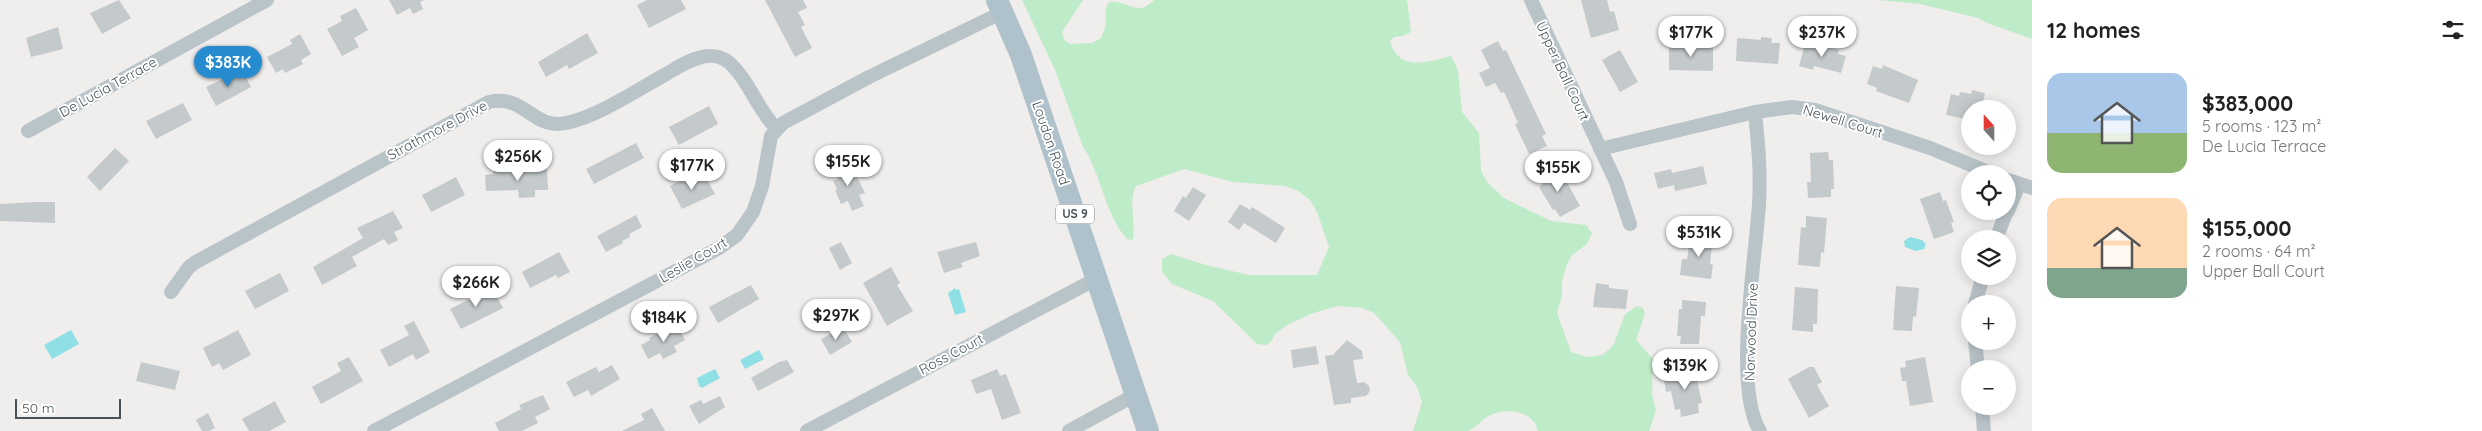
<!DOCTYPE html>
<html lang="en">
<head>
<meta charset="utf-8">
<style>
	:root { --surface:#fff; --page:#f2f2f2; --text:#222; --muted:#767676; --accent:#278bd0 }
	body { margin:0; font-family:Quicksand,sans-serif; background:var(--page); color:var(--text); height:100vh; display:flex; flex-direction:column; font-size:19px; white-space:nowrap }
	* { box-sizing:border-box; margin:0 }
	p { font-size:16px; color:var(--muted) }
	.icon { flex:none; width:28px; height:28px; fill:none; stroke:currentColor; stroke-width:2; stroke-linecap:round; stroke-linejoin:round }
	.map { position:relative; flex:1; overflow:hidden }
	.details { display:flex; flex-direction:column; background:var(--surface); width:450px }
	.details>* { flex:none }
	.needle { width:32px; rotate:339deg }
	.controls { position:absolute; left:1961px; top:100px; display:grid; gap:10px }
	.controls a { display:grid; place-items:center; width:55px; height:55px; border-radius:50%; background:var(--surface); box-shadow:0 2px 12px #0003; font-size:25px }
	.scale { position:absolute; left:15px; bottom:12px; width:106px; box-sizing:border-box; padding-left:5px; border:2px solid #475359; border-top:0; font-size:14px; line-height:18px; white-space:nowrap; color:#475359; -webkit-text-stroke:4px #fff; paint-order:stroke }
	.price { position:absolute; translate:-50% -42px; padding:0 11px; border-radius:18px; background:#fff; color:#222; font-size:16px; line-height:32px; filter:drop-shadow(0 1px 2px #0008) }
	.price::after { content:''; position:absolute; left:50%; top:30px; width:15px; height:11px; margin-left:-8px; background:inherit; clip-path:polygon(0 0,100% 0,50% 100%) }
	.price.active { background:var(--accent); color:#fff }
	ul { padding:0; list-style:none }
	li { display:flex; align-items:center; gap:15px; height:125px; padding:0 15px }
	li span { display:grid; place-items:center; flex:none; width:140px; height:100px; border-radius:15px; color:#555 }
	li>.icon { margin-inline-start:auto }
	span .icon { width:60px; height:60px; fill:#fffc; stroke-width:1 }
	li b { font-size:21px }
	h2 { display:flex; justify-content:space-between; align-items:center; height:60px; padding:0 15px; font-size:21px }
	main { display:flex; flex:1; min-height:0 }
	.map>svg:first-child { display:block }
	.green { fill:#beebc8 }
	.water { fill:#8ee0e4 }
	.building { fill:#c4c9cc }
	.lines { fill:none; stroke-linecap:round; stroke-linejoin:round }
	.minor { stroke:#b9c4c9; stroke-width:14 }
	.primary { stroke:#afc1ca; stroke-width:22 }
	.labels { text-anchor:middle; stroke-width:4; stroke-linejoin:round; paint-order:stroke }
	.shield { fill:#fff; stroke:#7e878b; stroke-width:1 }
	.shield-label { font-size:12px; font-weight:bold; fill:#475359 }
	.street-label { font-size:14px; fill:#475359; stroke:#fff }
</style>
</head>
<body>
<main>
<div class="map">
<svg width="2032" height="431" viewBox="0 0 2032 431">
	<rect width="100%" height="100%" fill="#f0eded"/>
	<g class="green">
		<path d="M1022 0H1083L1062 32 1064 40 1070 44 1092 43 1101 38C1102 34 1105 30 1105 26 1107 16 1103 10 1109 2 1129 0 1136 18 1154 0H1407L1411 32 1403 36 1394 37 1390 41C1398 72 1428 62 1451 56L1458 70 1462 112 1479 133 1481 171 1488 183 1504 198 1551 221 1586 225 1592 233 1587 244 1572 255 1567 264 1562 281V296L1557 313 1571 352 1587 357 1603 355 1614 344 1625 314 1637 306 1643 308 1645 314 1636 340 1653 359 1652 394 1656 410 1649 431H1538C1534 411 1507 407 1490 415 1482 419 1476 428 1468 431 1458 431 1425 431 1413 431L1422 402 1417 387 1408 375 1400 342 1374 313 1362 308 1338 306 1313 313 1287 325 1275 334 1271 342 1266 345 1257 344 1213 301 1172 284 1162 272V259L1171 254 1206 265 1249 275H1317L1329 247 1317 212 1310 200 1298 191 1285 186 1233 182 1184 169 1136 186C1128 202 1136 222 1133 240L1127 239C1104 213 1102 175 1083 147L1055 70Z"/>
		<path d="M1879 0H2032V39L1987 23 1978 18 1920 4Z"/>
	</g>
	<g class="water">
		<path d="M1821 21 1838 26 1840 30 1838 35 1835 37 1816 33 1814 29 1815 25Z"/>
		<path d="M1910 237 1922 240 1926 244 1924 249 1916 251 1905 247 1904 241Z"/>
		<path d="M955 288 956 290 959 289 966 312 955 315 948 293Z"/>
		<path d="M71 330 79 344 52 359 44 345Z"/>
		<path d="M759 350 764 359 745 369 740 360Z"/>
		<path d="M715 369 720 378 702 388 699 386 697 378Z"/>
	</g>
	<g class="building">
		<path d="M119 0 131 18 102 34 90 13Z"/>
		<path d="M389 0H424L420 2 423 9 413 14 410 8 397 15Z"/>
		<path d="M647 0H681L686 9 649 28 637 5Z"/>
		<path d="M765 0H803L807 8 798 12 805 25 801 27 812 48 795 57Z"/>
		<path d="M1581 0H1607L1610 12 1614 11 1619 30 1591 38Z"/>
		<path d="M356 8 368 30 354 38 359 47 342 56 327 29 342 21 340 16Z"/>
		<path d="M58 27 63 49 31 57 26 38Z"/>
		<path d="M587 33 598 53 569 69 567 65 546 77 538 62Z"/>
		<path d="M300 34 311 54 301 60 303 64 285 73 283 69 276 73 267 57 292 44 290 40Z"/>
		<path d="M1761 37 1772 38 1771 43H1780L1778 64 1736 61 1737 38 1761 40Z"/>
		<path d="M1498 41 1503 51 1506 50 1546 134 1542 136 1547 146 1529 154 1515 124 1518 123 1504 92 1501 93 1495 83 1486 87 1479 73 1490 68 1481 50Z"/>
		<path d="M1677 44 1713 47V71L1669 70V47H1677Z"/>
		<path d="M1805 44 1814 46V44L1839 50 1838 54 1846 56 1841 73 1814 66 1813 70 1799 66Z"/>
		<path d="M1620 50 1638 82 1620 92 1602 60Z"/>
		<path d="M1883 65 1918 80 1909 103 1876 91 1877 88 1867 84 1873 66 1882 69Z"/>
		<path d="M242 70 251 87 216 106 206 87Z"/>
		<path d="M1972 90 1985 93 1982 109H1970V120L1946 115 1951 94 1959 96 1960 92 1971 94Z"/>
		<path d="M183 103 192 120 156 139 146 121Z"/>
		<path d="M709 106 718 124 679 145 669 127Z"/>
		<path d="M636 143 644 158 594 184 586 169Z"/>
		<path d="M115 148 129 161 100 191 87 177Z"/>
		<path d="M1828 152 1829 160H1833L1834 189H1831V197L1808 198 1807 182H1811L1810 153Z"/>
		<path d="M845 162 850 173 854 171 865 193 859 195 864 206 852 211 848 201 841 204 835 190 837 189 833 181 838 179 833 167Z"/>
		<path d="M1703 166 1707 184 1675 191 1674 185 1658 189 1654 173 1671 169 1672 173Z"/>
		<path d="M547 169 548 190H535V197L519 198 518 190 486 191 485 175 493 174V171Z"/>
		<path d="M1556 169 1560 177 1563 175 1580 206 1560 217 1555 209 1553 210 1539 187 1543 184 1540 178Z"/>
		<path d="M704 174 715 194 682 209 670 186 686 178 688 182Z"/>
		<path d="M456 177 465 195 431 212 422 195Z"/>
		<path d="M1193 187 1206 195 1189 221 1174 211 1183 196 1186 198Z"/>
		<path d="M1940 192 1943 201 1946 200 1954 222 1951 223 1954 232 1934 239 1920 199Z"/>
		<path d="M37 202H55V223L0 221V204Z"/>
		<path d="M1240 204 1250 210 1252 207 1285 228 1276 243 1244 223 1239 230 1228 222Z"/>
		<path d="M393 211 403 228 394 232 398 240 388 245 384 239 352 257 357 266 322 285 313 267 363 238 357 228Z"/>
		<path d="M636 215 642 227 629 234 630 237 622 241 623 243 606 252 597 236Z"/>
		<path d="M1806 216 1827 218 1824 253 1821 252 1820 267 1798 265 1801 227 1806 228Z"/>
		<path d="M1695 233 1713 235 1710 264 1713 265 1711 279 1680 275 1682 259H1687L1690 240 1694 241Z"/>
		<path d="M841 242 852 263 840 270 829 248Z"/>
		<path d="M976 242 980 256 961 263 963 267 944 273 937 252Z"/>
		<path d="M559 252 570 272 558 278 556 275 530 288 522 272Z"/>
		<path d="M891 267 900 283 897 285 913 311 887 326 863 283Z"/>
		<path d="M280 273 289 291 255 309 245 291Z"/>
		<path d="M1596 283 1609 285V288L1628 290 1626 309 1593 307Z"/>
		<path d="M751 285 759 299 718 323 709 307Z"/>
		<path d="M1896 286 1919 288 1916 317 1913 316 1912 331 1893 330Z"/>
		<path d="M1795 287 1818 289 1817 324H1813V332L1792 330Z"/>
		<path d="M492 288 503 308 461 329 450 309Z"/>
		<path d="M1682 300 1706 302 1705 316H1701L1699 344H1680L1681 336H1677L1679 309H1682Z"/>
		<path d="M414 321 430 352 416 360 413 354 389 367 380 350 409 335 404 326Z"/>
		<path d="M676 323 685 340 674 346 677 352 663 359 660 353 648 359 641 345 650 340 649 338Z"/>
		<path d="M843 327 852 342 830 355 821 339Z"/>
		<path d="M238 330 251 355 223 370 219 363 212 367 203 348Z"/>
		<path d="M1347 340 1362 351 1363 359 1353 360 1357 383 1364 382 1369 386 1370 391 1366 396 1351 398V403L1334 405 1325 356 1333 355Z"/>
		<path d="M1316 346 1319 364 1293 368 1291 350Z"/>
		<path d="M349 357 363 381 321 404 312 387 341 371 337 363Z"/>
		<path d="M1925 357 1933 402 1910 406 1906 381H1902L1900 368 1906 367 1905 361Z"/>
		<path d="M787 360 794 372 758 391 751 378 779 362Z"/>
		<path d="M141 362 180 371 175 390 136 381Z"/>
		<path d="M612 365 620 379 591 396 588 390 574 397 566 382 596 367 599 372Z"/>
		<path d="M1694 366 1702 403 1698 404 1699 413 1681 417 1680 409 1675 410 1671 391 1666 392 1664 380 1672 378 1671 371Z"/>
		<path d="M1809 367H1814L1822 382 1817 385 1829 406 1809 418 1788 379Z"/>
		<path d="M997 369 1000 376 1006 374 1021 413 1002 420 991 389 976 394 971 380Z"/>
		<path d="M543 395 550 409 535 417 538 423 522 431H499L495 423 521 409 519 405Z"/>
		<path d="M720 396 725 407 699 424 689 406 701 400 703 404Z"/>
		<path d="M275 401 286 422 269 431H249L242 419Z"/>
		<path d="M652 408 665 431H622L644 420 641 414Z"/>
		<path d="M208 413 215 428 209 431H202L196 420Z"/>
	</g>
	<g class="lines">
		<g class="minor">
			<path d="M1531 0 1616 182 1630 224"/>
			<path d="M1755 112C1758 142 1761 173 1759 204 1756 257 1733 388 1760 431"/>
			<path d="M28 131 267 0"/>
			<path d="M1600 149 1755 112 1792 107 1815 110 1930 148 1993 174"/>
			<path d="M2008 180 2032 188"/>
			<path d="M2008 211 2019 184"/>
			<path d="M1996 239 2007 211"/>
			<path d="M171 292 189 267 196 262 489 102C526 94 532 130 566 123 599 116 637 90 668 73 678 67 690 59 702 57 710 55 720 56 727 61 747 76 757 109 776 128"/>
			<path d="M1975 304 1983 276"/>
			<path d="M1975 341 1978 369"/>
			<path d="M1982 406 1984 431"/>
			<path d="M374 431 719 248 737 235 753 212 762 186 771 136 783 123 869 77 1003 12"/>
			<path d="M807 431 1096 279"/>
			<path d="M1069 431 1135 395"/>
		</g>
		<path class="primary" d="M997 0 1021 55 1148 431"/>
	</g>
	<g class="labels">
		<rect class="shield" x="1056" y="204.5" width="38" height="19" rx="4"/>
		<g class="shield-label">
			<text x="1075" y="218">US 9</text>
		</g>
		<g class="street-label">
			<text transform="translate(1563 71) rotate(65)" y="5">Upper Ball Court</text>
			<text transform="translate(108 87) rotate(-29)" y="5">De Lucia Terrace</text>
			<text transform="translate(1843 121) rotate(17)" y="5">Newell Court</text>
			<text transform="translate(437 130) rotate(-28)" y="5">Strathmore Drive</text>
			<text transform="translate(1051 143) rotate(71)" y="5">Loudon Road</text>
			<text transform="translate(693 260) rotate(-30)" y="5">Leslie Court</text>
			<text transform="translate(1751 332) rotate(-88)" y="5">Norwood Drive</text>
			<text transform="translate(951 354) rotate(-28)" y="5">Ross Court</text>
		</g>
	</g>
</svg>
<div class="controls">
<a><svg class="needle" viewBox="-14 -14 28 28"><path d="M0-13l5 13h-10z" fill="#e53935"/><path d="M0 13l5-13h-10z" fill="#767676"/></svg></a>
<a><svg class="icon" aria-label="locate" viewBox="0 0 24 24"><circle cx="12" cy="12" r="6"/><path d="M12 2v4M12 18v4M2 12h4M18 12h4"/></svg></a>
<a><svg class="icon" aria-label="layers" viewBox="0 0 24 24"><path d="M12 4l9 5-9 5-9-5zM3 14l9 5 9-5"/></svg></a>
<a>+</a>
<a>−</a>
</div>
<div class="scale">50 m</div>
<b class="price" style="left:1691px;top:58px">$177K</b>
<b class="price" style="left:1822px;top:58px">$237K</b>
<b class="price active" style="left:228px;top:88px">$383K</b>
<b class="price" style="left:518px;top:182px">$256K</b>
<b class="price" style="left:848px;top:187px">$155K</b>
<b class="price" style="left:692px;top:191px">$177K</b>
<b class="price" style="left:1558px;top:193px">$155K</b>
<b class="price" style="left:1699px;top:258px">$531K</b>
<b class="price" style="left:476px;top:308px">$266K</b>
<b class="price" style="left:836px;top:341px">$297K</b>
<b class="price" style="left:664px;top:343px">$184K</b>
<b class="price" style="left:1685px;top:391px">$139K</b>
</div>
<section class="details">
<h2>12 homes<svg class="icon" aria-label="filters" viewBox="0 0 24 24"><path d="M4 7h16M4 17h16"/><circle cx="9" cy="7" r="2"/><circle cx="15" cy="17" r="2"/></svg></h2>
<ul>
<li><span style="background:linear-gradient(#a9c7e8 60%,#8fb573 0)"><svg class="icon" aria-label="home" viewBox="0 0 24 24"><path d="M3 11l9-7 9 7M6 9v11h12V9"/></svg></span><div><b>$383,000</b><p>5 rooms · 123 m²</p><p>De Lucia Terrace</p></div></li>
<li><span style="background:linear-gradient(#ffd9b3 70%,#7fa58c 0)"><svg class="icon" aria-label="home" viewBox="0 0 24 24"><path d="M3 11l9-7 9 7M6 9v11h12V9"/></svg></span><div><b>$155,000</b><p>2 rooms · 64 m²</p><p>Upper Ball Court</p></div></li>
</ul>
</section>
</main>
</body>
</html>
